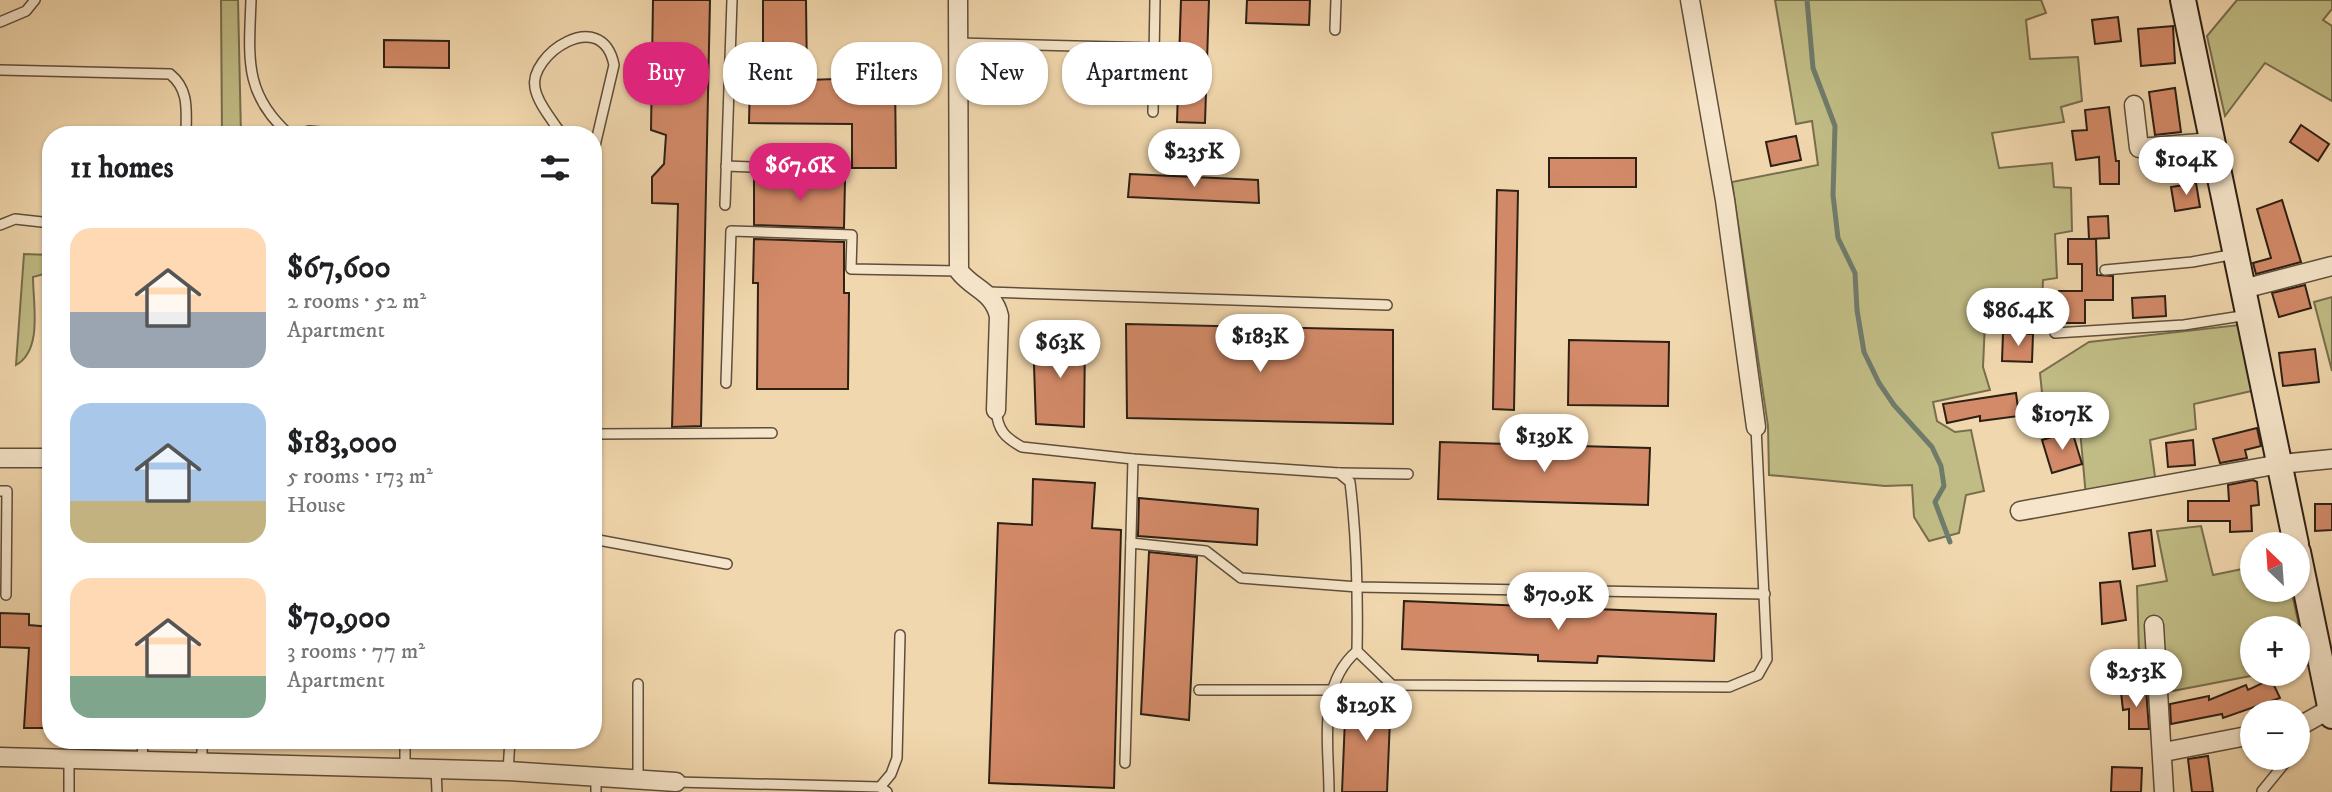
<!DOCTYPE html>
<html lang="en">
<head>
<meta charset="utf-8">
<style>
	:root { --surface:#fff; --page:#f2f2f2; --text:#202124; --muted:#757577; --accent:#db2777 }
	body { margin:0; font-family:"IM FELL DW Pica",serif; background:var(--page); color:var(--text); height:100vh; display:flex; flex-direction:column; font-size:26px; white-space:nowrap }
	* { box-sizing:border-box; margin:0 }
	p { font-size:23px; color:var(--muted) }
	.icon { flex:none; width:38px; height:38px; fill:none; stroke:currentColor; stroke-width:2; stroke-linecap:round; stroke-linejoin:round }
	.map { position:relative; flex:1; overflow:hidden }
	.side { position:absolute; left:42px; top:126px; width:560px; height:623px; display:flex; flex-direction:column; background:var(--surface); border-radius:28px; box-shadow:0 2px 5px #0004 }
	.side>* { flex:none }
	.guide { position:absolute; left:623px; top:42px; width:665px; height:63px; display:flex; gap:14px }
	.needle { width:46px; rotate:335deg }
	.tools { position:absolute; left:2240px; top:532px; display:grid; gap:14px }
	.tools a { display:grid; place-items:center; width:70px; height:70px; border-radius:50%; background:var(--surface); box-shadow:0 2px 5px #0004; font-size:35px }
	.price { position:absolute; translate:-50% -60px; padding:0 16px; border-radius:24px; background:#fff; color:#222; font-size:23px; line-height:46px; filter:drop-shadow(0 2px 4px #0008) }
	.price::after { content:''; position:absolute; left:50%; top:42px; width:21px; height:16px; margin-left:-10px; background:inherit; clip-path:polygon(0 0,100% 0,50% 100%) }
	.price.active { background:var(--accent); color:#fff }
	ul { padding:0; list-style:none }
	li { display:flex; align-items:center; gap:21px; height:175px; padding:0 28px }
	li span { display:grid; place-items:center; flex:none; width:196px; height:140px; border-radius:21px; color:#555 }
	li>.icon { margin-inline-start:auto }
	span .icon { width:84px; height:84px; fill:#fffc; stroke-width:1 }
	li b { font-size:30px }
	h2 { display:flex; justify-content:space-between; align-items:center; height:84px; padding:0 28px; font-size:30px }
	.tag { padding:0 24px; border-radius:28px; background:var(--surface); box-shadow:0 2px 5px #0004; font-size:24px; line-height:63px }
	.tag.active { background:var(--accent); color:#fff }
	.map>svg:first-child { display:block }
	.green { fill:#c1bc85; stroke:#776e4d; stroke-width:2 }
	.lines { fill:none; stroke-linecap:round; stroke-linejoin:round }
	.stream { stroke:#6f7c6c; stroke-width:5 }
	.building { fill:#d38a68; stroke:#2d2015; stroke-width:2 }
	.lane-casing { stroke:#5e4e3b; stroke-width:12 }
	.street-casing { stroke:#5e4e3b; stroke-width:21 }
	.secondary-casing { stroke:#2d2015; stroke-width:28 }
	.lane { stroke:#f6e5ca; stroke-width:9 }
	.street { stroke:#f6e5ca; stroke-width:18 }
	.secondary { stroke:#f6e5ca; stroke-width:24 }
</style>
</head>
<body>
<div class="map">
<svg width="2332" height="792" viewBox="0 0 2332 792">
	<rect width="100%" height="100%" fill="#f1d7ad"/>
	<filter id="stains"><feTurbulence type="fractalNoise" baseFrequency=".00286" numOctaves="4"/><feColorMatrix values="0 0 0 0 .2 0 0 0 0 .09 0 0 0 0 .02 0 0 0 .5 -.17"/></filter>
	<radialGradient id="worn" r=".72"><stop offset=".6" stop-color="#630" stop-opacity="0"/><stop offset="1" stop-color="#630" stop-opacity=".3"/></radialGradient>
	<g class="green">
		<path d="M221 0H238L241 135H222Z"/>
		<path d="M1775 0H2041L2046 13 2026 20 2030 59 2078 57 2082 101 2061 107 2064 122 1992 133 1999 168 2052 163 2054 187 2071 188 2072 231 2055 234 2057 278 2043 280 2041 320 1985 322 1983 367 1990 390 1933 402 1937 421 1955 432 1971 430 1984 491 1966 495 1959 533 1929 541 1914 517 1912 485 1885 486 1769 475 1768 426 1732 182 1818 165 1812 121 1796 124Z"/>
		<path d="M2237 0H2332V9L2323 20 2332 26V101L2265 63 2225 116 2207 36Z"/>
		<path d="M24 254 51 255V272L33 277C33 304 43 350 16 365Z"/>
		<path d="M2332 297V371L2314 302Z"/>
		<path d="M2239 325 2256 390 2194 404 2196 429 2150 440 2156 484 2086 497 2078 407 2044 412 2040 373 2089 342Z"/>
		<path d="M2201 526 2213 575 2252 567V590H2291L2308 665 2298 667V628H2252V674H2261L2162 693 2150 653 2139 652 2137 586 2167 581 2157 531Z"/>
	</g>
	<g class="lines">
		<path class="stream" d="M1807 0 1813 68 1835 126 1833 195 1838 238 1855 273 1857 310 1864 352 1879 383 1894 405 1932 447 1941 466 1944 486 1935 502 1950 542"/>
	</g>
	<g class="building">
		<path d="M653 0H710L701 426 672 427 678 204 652 203V177L664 164 666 135 651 130Z"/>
		<path d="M763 0H806L807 80 895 77 896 168H852V124L749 123 750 79H763Z"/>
		<path d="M1181 0H1209L1205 123 1177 122Z"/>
		<path d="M1247 0H1310L1309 25 1246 23Z"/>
		<path d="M2118 17 2121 41 2095 44 2092 20Z"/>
		<path d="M2173 26 2175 63 2141 66 2138 29Z"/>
		<path d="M384 40 449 41V68L384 67Z"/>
		<path d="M2175 88 2181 132 2155 135 2149 92Z"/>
		<path d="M2109 107 2116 161H2119V184H2100L2099 157 2076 160 2072 131 2087 130 2085 110Z"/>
		<path d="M2301 125 2329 144 2318 161 2290 142Z"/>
		<path d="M1796 136 1801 160 1771 166 1766 142Z"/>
		<rect x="1549" y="158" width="87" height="29"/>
		<path d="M1130 174 1258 180 1259 203 1128 197Z"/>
		<path d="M754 179 845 180 844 228 754 225Z"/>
		<path d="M2196 183 2200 207 2175 211 2171 187Z"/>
		<path d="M1497 190 1518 191 1514 410 1493 409Z"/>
		<path d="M2282 200 2301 262 2256 274 2253 263 2271 258 2257 209Z"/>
		<path d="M2108 216 2109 238 2089 239 2088 217Z"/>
		<path d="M754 239 844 242V293H849L848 389H757L758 283H753Z"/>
		<path d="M2068 239H2096L2097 275 2113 276V300H2085V323H2059V291H2082V264H2068Z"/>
		<path d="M2305 285 2311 308 2279 317 2272 293Z"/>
		<path d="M2165 296 2166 316 2133 318 2132 298Z"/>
		<path d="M1126 324 1393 330V424L1127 418Z"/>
		<path d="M2003 333 2033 334 2032 362 2002 361Z"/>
		<path d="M1033 336 1085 337 1084 427 1036 424Z"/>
		<path d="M1569 340 1669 342 1668 406 1568 405Z"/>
		<path d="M2315 349 2319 382 2283 386 2279 353Z"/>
		<path d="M2016 393 2019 416 1980 421V416L1947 423 1943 404Z"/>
		<path d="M2257 428 2261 446 2245 450 2247 458 2220 463 2213 439Z"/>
		<path d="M2072 431 2082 464 2052 473 2042 440Z"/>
		<path d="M2193 440 2195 465 2168 467 2166 443Z"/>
		<path d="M1440 442 1650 448 1648 505 1438 499Z"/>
		<path d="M1033 479 1095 483 1092 528 1121 530 1114 788 989 783 998 523 1032 525Z"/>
		<path d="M2253 480 2257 482 2259 505 2251 506 2252 531 2230 532V521H2188V501H2229L2228 485Z"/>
		<path d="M1139 498 1258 509 1257 545 1138 536Z"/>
		<path d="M2315 504H2332V530L2315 531Z"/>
		<path d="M2151 530 2155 566 2133 569 2129 533Z"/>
		<path d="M1149 552 1197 557 1189 720 1141 714Z"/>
		<path d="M2120 581 2126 620 2102 624 2100 583Z"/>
		<path d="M1404 601 1716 614 1714 661 1598 656 1597 663 1538 661V655L1402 649Z"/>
		<path d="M0 613 29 614V625L51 627V728H24L29 648 0 647Z"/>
		<path d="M2271 679 2280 698 2223 718 2222 714 2171 724 2170 704 2209 696V700L2246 685 2248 690Z"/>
		<path d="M2146 689 2149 729H2129V709L2123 710 2121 692Z"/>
		<path d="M1346 694 1391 695 1387 792H1342Z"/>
		<path d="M2208 756 2213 792H2192L2188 759Z"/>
		<path d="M2112 767 2142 768 2141 792H2111Z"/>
	</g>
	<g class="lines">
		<g class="lane-casing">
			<g id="lane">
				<path d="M251 0C249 57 243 94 290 135"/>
				<path d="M0 22 26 11 35 0"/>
				<path d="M1335 30 1336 0"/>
				<path d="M958 43 1154 48"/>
				<path d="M0 70 170 74C190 90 186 112 186 135"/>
				<path d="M1153 112 1155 0"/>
				<path d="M293 135 309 131 357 135"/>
				<path d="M562 135C553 121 538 104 535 88 528 55 602 5 614 65L593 154"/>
				<path d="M726 166 830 170"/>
				<path d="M725 205 732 0"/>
				<path d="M0 225 15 219 51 223"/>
				<path d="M2105 270 2192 262 2235 254"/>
				<path d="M988 292 1387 305"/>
				<path d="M2055 333 2184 325 2248 315"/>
				<path d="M726 383 731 231 852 235 851 269 959 271"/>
				<path d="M996 410C998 430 1004 437 1022 447L1133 459 1339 473 1350 482C1357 539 1358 595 1357 651L1392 685 1729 687 1758 675 1767 659 1756 427"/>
				<path d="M593 434 772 433"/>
				<path d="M1339 473 1408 474"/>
				<path d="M0 491H7L6 595"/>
				<path d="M593 539 727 564"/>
				<path d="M1131 543 1206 551 1241 578 1358 587 1765 594"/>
				<path d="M1199 690H1330"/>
				<path d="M2298 748 2303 737 2302 726"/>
				<path d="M69 759V792"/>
				<path d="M142 761 143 740"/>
				<path d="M201 763 203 740"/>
				<path d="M1125 763 1133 459"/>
				<path d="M405 768V740"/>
				<path d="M436 769 437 792"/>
				<path d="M508 771 510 740"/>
				<path d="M596 776V792"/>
				<path d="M638 779V684"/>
				<path d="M676 782 880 787 887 792"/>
				<path d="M880 787 891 774 897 758 900 635"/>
				<path d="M2262 791 2289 758"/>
				<path d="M1329 792C1329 744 1317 685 1357 651"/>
			</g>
		</g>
		<g class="street-casing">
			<g id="street">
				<path d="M958 0 959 271C974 290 993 291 999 316L996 410"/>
				<path d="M1690 0 1725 200 1756 427"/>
				<path d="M2134 105 2139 148 2212 142"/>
				<path d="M2243 289 2332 266"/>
				<path d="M0 458H51"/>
				<path d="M2020 511 2280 464 2332 459"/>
				<path d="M2154 625 2164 792"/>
				<path d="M2298 727 2330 709"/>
				<path d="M2164 752 2252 735"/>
				<path d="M0 757 508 771 676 782"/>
			</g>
		</g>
		<g class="secondary-casing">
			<g id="secondary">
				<path d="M2183 0 2296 544"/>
				<path d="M2298 552 2332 716"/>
			</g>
		</g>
		<use href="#lane" class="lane"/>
		<use href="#street" class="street"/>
		<use href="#secondary" class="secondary"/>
	</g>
	<rect width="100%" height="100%" filter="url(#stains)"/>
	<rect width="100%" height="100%" fill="url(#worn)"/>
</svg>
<div class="tools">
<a><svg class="needle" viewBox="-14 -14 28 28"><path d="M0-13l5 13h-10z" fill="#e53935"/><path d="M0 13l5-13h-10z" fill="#757577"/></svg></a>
<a>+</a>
<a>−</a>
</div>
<b class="price" style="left:1194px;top:189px">$235K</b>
<b class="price" style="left:2186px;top:197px">$104K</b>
<b class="price active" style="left:800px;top:203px">$67.6K</b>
<b class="price" style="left:2018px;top:348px">$86.4K</b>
<b class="price" style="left:1260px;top:374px">$183K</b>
<b class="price" style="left:1060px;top:380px">$63K</b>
<b class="price" style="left:2062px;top:452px">$107K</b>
<b class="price" style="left:1544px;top:474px">$139K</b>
<b class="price" style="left:1558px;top:632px">$70.9K</b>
<b class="price" style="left:2136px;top:709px">$253K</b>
<b class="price" style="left:1366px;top:743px">$129K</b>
<div class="guide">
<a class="tag active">Buy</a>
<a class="tag">Rent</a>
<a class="tag">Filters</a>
<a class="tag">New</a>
<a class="tag">Apartment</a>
</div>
<section class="side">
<h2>11 homes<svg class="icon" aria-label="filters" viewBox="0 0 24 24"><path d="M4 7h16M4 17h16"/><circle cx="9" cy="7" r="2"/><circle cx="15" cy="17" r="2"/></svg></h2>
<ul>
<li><span style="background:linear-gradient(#ffd9b3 60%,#9aa5b1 0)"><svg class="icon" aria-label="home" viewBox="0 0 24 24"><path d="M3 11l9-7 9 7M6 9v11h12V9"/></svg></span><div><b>$67,600</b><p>2 rooms · 52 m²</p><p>Apartment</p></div></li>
<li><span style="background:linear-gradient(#a9c7e8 70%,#c2b280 0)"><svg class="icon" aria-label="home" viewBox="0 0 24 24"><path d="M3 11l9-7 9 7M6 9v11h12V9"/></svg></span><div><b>$183,000</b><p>5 rooms · 173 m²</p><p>House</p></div></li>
<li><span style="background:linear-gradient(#ffd9b3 70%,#7fa58c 0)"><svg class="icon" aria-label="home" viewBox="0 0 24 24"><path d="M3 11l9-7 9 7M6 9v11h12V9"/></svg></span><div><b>$70,900</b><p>3 rooms · 77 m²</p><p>Apartment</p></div></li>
</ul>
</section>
</div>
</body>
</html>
